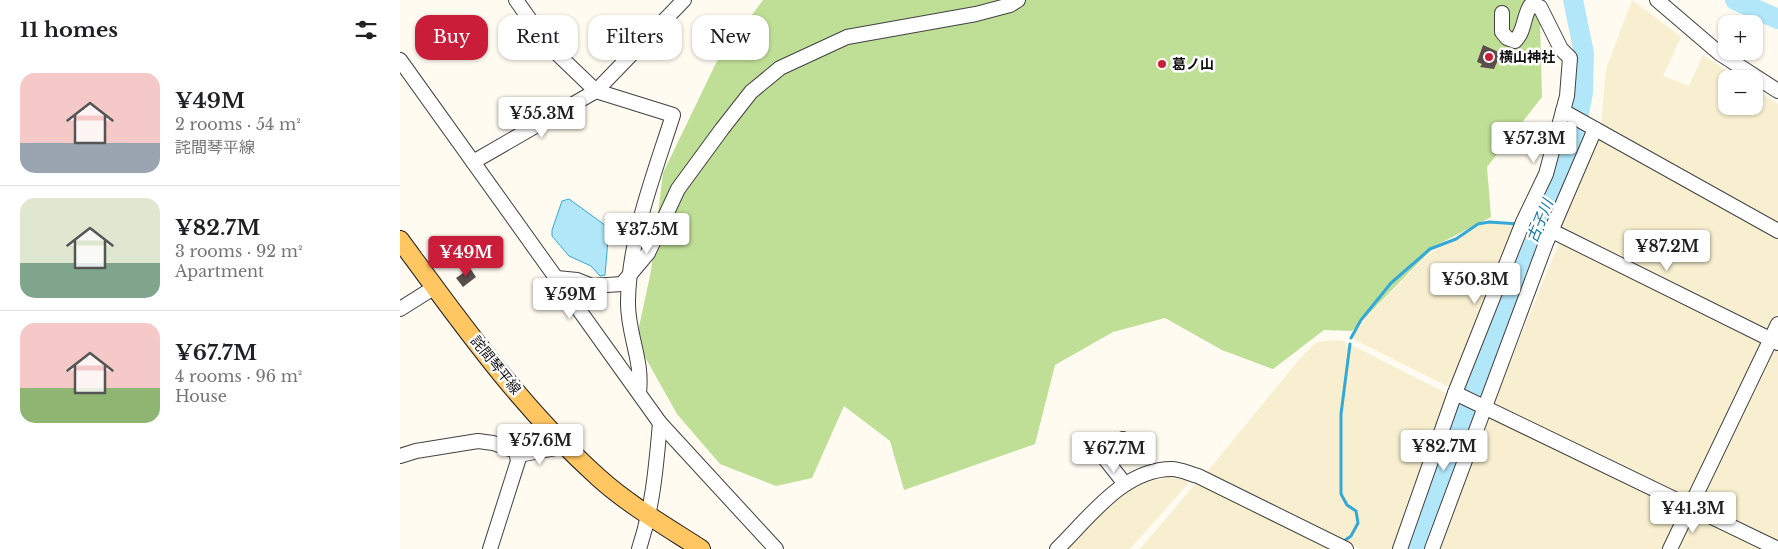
<!DOCTYPE html>
<html lang="en">
<head>
<meta charset="utf-8">
<style>
	:root { --surface:#fff; --page:#f2f2f2; --text:#202124; --muted:#757577; --line:#e0e0e0; --accent:#c91d39 }
	body { margin:0; font-family:"Libre Baskerville","Noto Sans JP",serif; background:var(--page); color:var(--text); height:100vh; display:flex; flex-direction:column; font-size:19px; white-space:nowrap }
	* { box-sizing:border-box; margin:0 }
	p { font-size:16px; color:var(--muted) }
	.icon { flex:none; width:28px; height:28px; fill:none; stroke:currentColor; stroke-width:2; stroke-linecap:round; stroke-linejoin:round }
	.map { position:relative; flex:1; overflow:hidden }
	.details { display:flex; flex-direction:column; background:var(--surface); width:400px }
	.details>* { flex:none }
	.hud { position:absolute; left:15px; top:15px; width:475px; height:45px; display:flex; gap:10px }
	.fabs { position:absolute; left:1318px; top:15px; display:grid; gap:10px }
	.fabs a { display:grid; place-items:center; width:45px; height:45px; border-radius:10px; background:var(--surface); box-shadow:0 1px 4px #0004; font-size:25px }
	.price { position:absolute; translate:-50% -42px; padding:0 11px; border-radius:5px; background:#fff; color:#222; font-size:16px; line-height:32px; filter:drop-shadow(0 1px 2px #0008) }
	.price::after { content:''; position:absolute; left:50%; top:30px; width:15px; height:11px; margin-left:-8px; background:inherit; clip-path:polygon(0 0,100% 0,50% 100%) }
	.price.on { background:var(--accent); color:#fff }
	ul { padding:0; list-style:none }
	li { display:flex; align-items:center; gap:15px; height:125px; padding:0 20px }
	li+li { border-top:1px solid var(--line) }
	li span { display:grid; place-items:center; flex:none; width:140px; height:100px; border-radius:15px; color:#555 }
	li>.icon { margin-inline-start:auto }
	span .icon { width:60px; height:60px; fill:#fffc; stroke-width:1 }
	li b { font-size:21px }
	h2 { display:flex; justify-content:space-between; align-items:center; height:60px; padding:0 20px; font-size:21px }
	.chip { padding:0 18px; border-radius:15px; background:var(--surface); box-shadow:0 1px 4px #0004; font-size:18px; line-height:45px }
	.chip.on { background:var(--accent); color:#fff }
	main { display:flex; flex:1; min-height:0 }
	.map>svg:first-child { display:block }
	.farmland { fill:#f7efcf }
	.forest { fill:#bfde96 }
	.water { fill:#b2e7fa; stroke:#34a8d6 }
	.lines { fill:none; stroke-linecap:round; stroke-linejoin:round }
	.stream { stroke:#34a8d6; stroke-width:3 }
	.river { stroke:#b2e7fa; stroke-width:20 }
	.building { fill:#594e4b }
	.minor-casing { stroke:#424242; stroke-width:16 }
	.major-casing { stroke:#202020; stroke-width:20 }
	.minor { stroke:#fff; stroke-width:14 }
	.major { stroke:#ffc661; stroke-width:18 }
	.poi-dot { fill:#c91d39; stroke:#fff; stroke-width:2 }
	.labels { text-anchor:middle; stroke-width:5; stroke-linejoin:round; paint-order:stroke }
	.poi-label { font-size:14px; font-weight:bold; fill:#0f0f0f; stroke:#fff; text-anchor:start }
	.street-label { font-size:14px; fill:#0f0f0f; stroke:#fff }
	.water-label { font-size:15px; font-style:italic; fill:#0f78aa; stroke:#fff }
</style>
</head>
<body>
<main>
<section class="details">
<h2>11 homes<svg class="icon" aria-label="filters" viewBox="0 0 24 24"><path d="M4 7h16M4 17h16"/><circle cx="9" cy="7" r="2"/><circle cx="15" cy="17" r="2"/></svg></h2>
<ul>
<li><span style="background:linear-gradient(#f6c9c9 70%,#9aa5b1 0)"><svg class="icon" aria-label="home" viewBox="0 0 24 24"><path d="M3 11l9-7 9 7M6 9v11h12V9"/></svg></span><div><b>¥49M</b><p>2 rooms · 54 m²</p><p>詫間琴平線</p></div></li>
<li><span style="background:linear-gradient(#dfe7d0 65%,#7fa58c 0)"><svg class="icon" aria-label="home" viewBox="0 0 24 24"><path d="M3 11l9-7 9 7M6 9v11h12V9"/></svg></span><div><b>¥82.7M</b><p>3 rooms · 92 m²</p><p>Apartment</p></div></li>
<li><span style="background:linear-gradient(#f6c9c9 65%,#8fb573 0)"><svg class="icon" aria-label="home" viewBox="0 0 24 24"><path d="M3 11l9-7 9 7M6 9v11h12V9"/></svg></span><div><b>¥67.7M</b><p>4 rooms · 96 m²</p><p>House</p></div></li>
</ul>
</section>
<div class="map">
<svg width="1378" height="549" viewBox="0 0 1378 549">
	<rect width="100%" height="100%" fill="#fffbf1"/>
	<g class="farmland">
		<path d="M1232 0 1281 37 1263 76 1289 86 1303 55 1339 79H1326V106H1354V88L1378 104V227L1201 124 1206 69Z"/>
		<path d="M1197 136 1378 235V313L1370 330 1159 229Z"/>
		<path d="M1093 222 1115 225 1051 388 951 338 968 316 1030 253 1074 227Z"/>
		<path d="M1160 241 1364 341 1288 496 1092 404Z"/>
		<path d="M936 340 943 341 1050 395 997 549H960L806 473 903 355 917 342Z"/>
		<path d="M1373 346 1378 348V543L1297 504Z"/>
		<path d="M1087 416 1282 508 1262 549H1037Z"/>
		<path d="M775 475 792 479 730 549H664L716 497 735 485Z"/>
		<path d="M797 482 937 549H740Z"/>
		<path d="M1292 514 1365 549H1276Z"/>
	</g>
	<path class="forest" d="M363 0H1134L1140 21 1142 97 1087 167 1091 217 1035 246 952 331 924 330 873 369 822 350 765 318 713 332 655 365 635 444 504 490 490 441 444 406 412 478 376 486 320 464 277 414 236 341 251 271 263 173 316 63Z"/>
	<path class="water" d="M169 199 209 228 205 275 200 276 191 266 169 256 152 236V230L162 201Z"/>
	<g class="lines">
		<g class="stream">
			<path d="M1125 225 1139 226"/>
			<path d="M951 338 961 320 991 283 1030 249 1056 239 1078 224 1089 222 1119 224"/>
			<path d="M944 541 951 536 958 523 956 511 947 505 941 494V414L950 344"/>
		</g>
		<g class="river">
			<path d="M1335 0 1378 19"/>
			<path d="M1016 549 1109 298 1174 138 1183 93 1184 53 1173 0"/>
		</g>
	</g>
	<g class="building">
		<path d="M1083 45 1101 53 1094 69 1080 67 1082 64 1077 62Z"/>
		<path d="M70 268 76 277 63 287 56 278Z"/>
	</g>
	<g class="lines">
		<g class="minor-casing">
			<g id="minor">
				<path d="M116 0 147 44 196 91 273 115C254 175 229 238 228 301 227 333 243 359 239 392"/>
				<path d="M1257 0 1319 53 1378 91"/>
				<path d="M0 60 260 423 376 549"/>
				<path d="M1163 111 1378 231"/>
				<path d="M73 162 196 91 284 0"/>
				<path d="M1152 231 1378 343"/>
				<path d="M157 278 177 280 192 286 222 284 248 253 278 189 322 129 351 92 380 68 447 37 576 14 610 5 618 0"/>
				<path d="M0 309 35 287"/>
				<path d="M1055 393 1378 549"/>
				<path d="M723 439 710 447 706 460 725 484"/>
				<path d="M0 456 16 451 78 441 93 443 124 454 167 446"/>
				<path d="M90 549 118 461 116 451"/>
				<path d="M239 549C253 506 256 468 260 423"/>
				<path d="M657 549C689 518 723 469 772 469 780 469 790 474 798 476L946 549"/>
				<path d="M1000 549 1055 393 1123 222 1146 174 1167 96 1170 58 1161 49 1140 7 1130 6C1123 18 1125 31 1115 41L1107 38 1102 32V13"/>
				<path d="M1032 549 1146 243 1195 129"/>
				<path d="M1270 549 1378 324"/>
			</g>
		</g>
		<g class="major-casing">
			<path id="major" d="M0 240C61 323 121 408 199 478 229 505 267 527 301 549"/>
		</g>
		<use href="#minor" class="minor"/>
		<use href="#major" class="major"/>
	</g>
	<g class="poi-dot">
		<circle cx="1089" cy="57" r="5"/>
		<circle cx="762" cy="64" r="5"/>
	</g>
	<g class="labels">
		<g class="poi-label">
			<text x="1099" y="62">横山神社</text>
			<text x="772" y="69">葛ノ山</text>
		</g>
		<g class="street-label">
			<text transform="translate(96 365) rotate(51)" y="5">詫間琴平線</text>
		</g>
		<g class="water-label">
			<text transform="translate(1140 221) rotate(-68)" y="5">古子川</text>
		</g>
	</g>
</svg>
<div class="fabs">
<a>+</a>
<a>−</a>
</div>
<b class="price" style="left:142px;top:139px">¥55.3M</b>
<b class="price" style="left:1134px;top:164px">¥57.3M</b>
<b class="price" style="left:247px;top:255px">¥37.5M</b>
<b class="price" style="left:1267px;top:272px">¥87.2M</b>
<b class="price on" style="left:66px;top:278px">¥49M</b>
<b class="price" style="left:1075px;top:305px">¥50.3M</b>
<b class="price" style="left:170px;top:320px">¥59M</b>
<b class="price" style="left:140px;top:466px">¥57.6M</b>
<b class="price" style="left:1044px;top:472px">¥82.7M</b>
<b class="price" style="left:714px;top:474px">¥67.7M</b>
<b class="price" style="left:1293px;top:534px">¥41.3M</b>
<div class="hud">
<a class="chip on">Buy</a>
<a class="chip">Rent</a>
<a class="chip">Filters</a>
<a class="chip">New</a>
</div>
</div>
</main>
</body>
</html>
